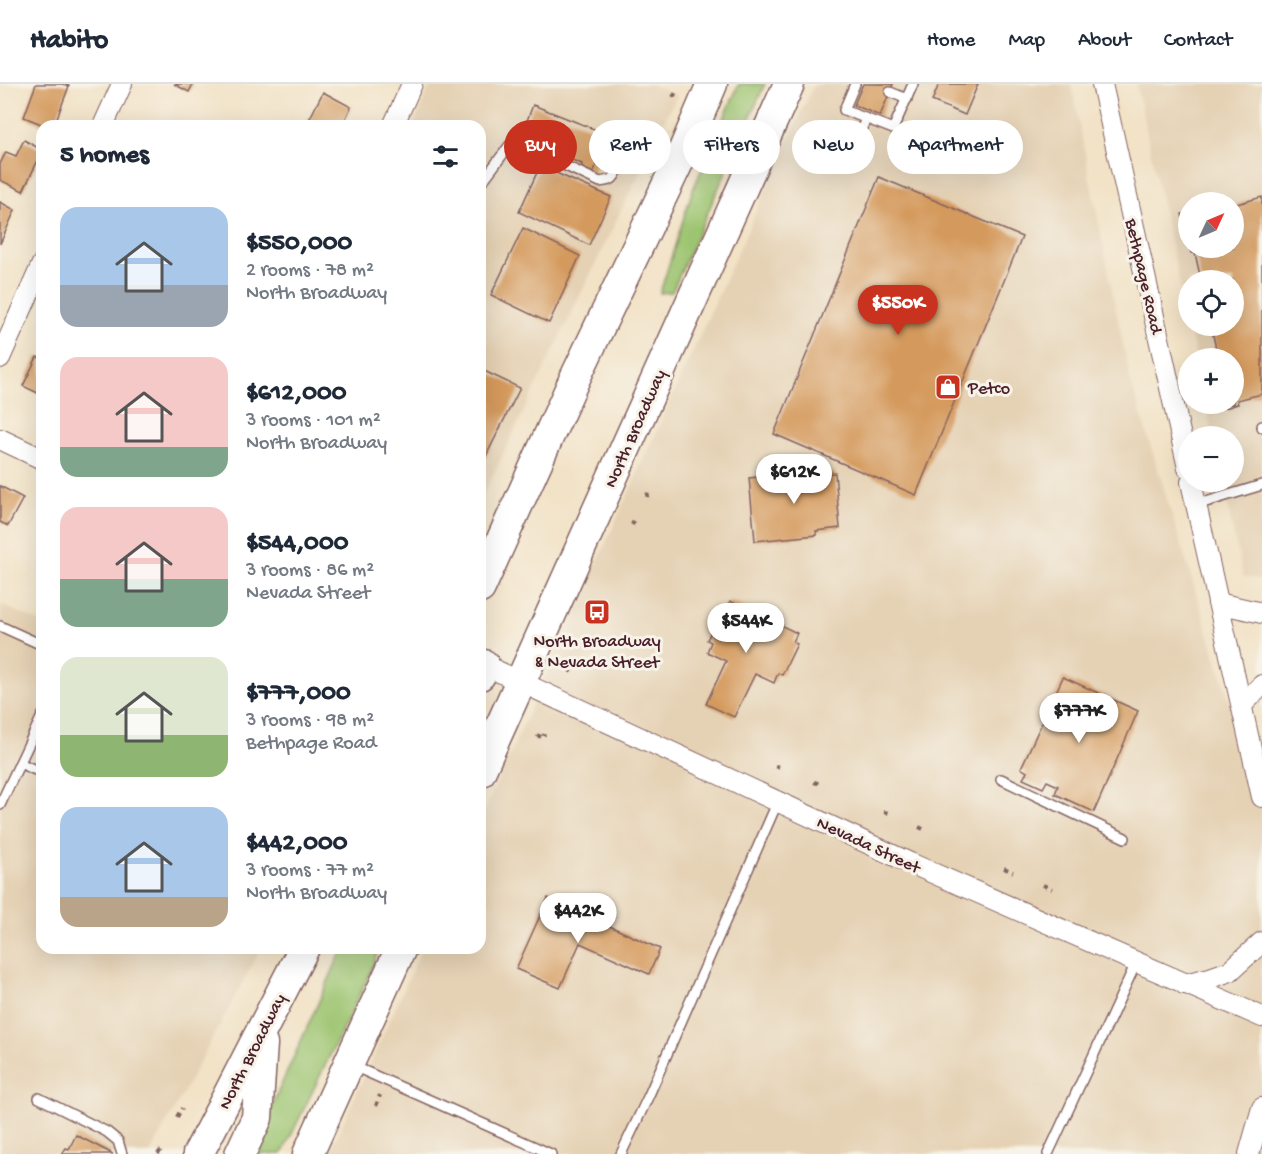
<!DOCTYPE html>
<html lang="en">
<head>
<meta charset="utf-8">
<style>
	:root { --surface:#fff; --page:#f2f2f3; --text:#1f2937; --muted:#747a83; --line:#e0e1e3; --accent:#c8321e }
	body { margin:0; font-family:"Gochi Hand",sans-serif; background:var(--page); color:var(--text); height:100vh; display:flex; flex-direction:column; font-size:22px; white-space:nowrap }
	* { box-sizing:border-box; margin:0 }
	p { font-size:20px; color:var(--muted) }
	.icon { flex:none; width:33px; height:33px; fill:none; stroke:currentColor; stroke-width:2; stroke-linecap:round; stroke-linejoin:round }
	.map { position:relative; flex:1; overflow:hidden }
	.sheet { position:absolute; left:36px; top:36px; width:450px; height:834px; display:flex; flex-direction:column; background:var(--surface); border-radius:18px; box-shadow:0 6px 24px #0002 }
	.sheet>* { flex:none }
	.hud { position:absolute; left:504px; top:36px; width:570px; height:54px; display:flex; gap:12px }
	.needle { width:39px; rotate:46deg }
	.controls { position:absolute; left:1178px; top:108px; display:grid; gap:12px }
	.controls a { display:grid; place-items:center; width:66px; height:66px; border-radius:50%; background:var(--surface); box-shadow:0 6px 24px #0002; font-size:30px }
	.price { position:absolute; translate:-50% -51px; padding:0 14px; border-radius:21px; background:#fff; color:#222; font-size:20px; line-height:39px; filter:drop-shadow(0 2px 3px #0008) }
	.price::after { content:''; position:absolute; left:50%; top:36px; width:18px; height:14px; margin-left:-9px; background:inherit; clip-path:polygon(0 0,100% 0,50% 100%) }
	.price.active { background:var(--accent); color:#fff }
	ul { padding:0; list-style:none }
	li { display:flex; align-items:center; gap:18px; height:150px; padding:0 24px }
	li span { display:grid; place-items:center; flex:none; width:168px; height:120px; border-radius:18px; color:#555 }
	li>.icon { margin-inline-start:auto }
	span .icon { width:72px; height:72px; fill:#fffc; stroke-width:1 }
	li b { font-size:26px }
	h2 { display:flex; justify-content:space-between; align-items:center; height:72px; padding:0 24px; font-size:26px }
	.pill { padding:0 21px; border-radius:27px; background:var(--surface); box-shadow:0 6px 24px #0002; font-size:21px; line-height:54px }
	.pill.active { background:var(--accent); color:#fff }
	header { display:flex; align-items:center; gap:36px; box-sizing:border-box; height:84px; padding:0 30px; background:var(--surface); border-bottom:2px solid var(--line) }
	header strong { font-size:28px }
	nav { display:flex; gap:33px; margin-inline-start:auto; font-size:21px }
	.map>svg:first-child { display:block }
	.built { fill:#e5d1b4; fill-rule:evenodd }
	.green { fill:#9dc571; stroke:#74724e; stroke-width:1.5 }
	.building { fill:#d4995c }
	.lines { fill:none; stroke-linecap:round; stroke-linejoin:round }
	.lane-casing { stroke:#856361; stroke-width:12 }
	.street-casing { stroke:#856361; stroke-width:22 }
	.primary-casing { stroke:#856361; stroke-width:33 }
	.path { stroke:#856361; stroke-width:4; stroke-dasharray:4.5 4.5; stroke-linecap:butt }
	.lane { stroke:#fff; stroke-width:9 }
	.street { stroke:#fff; stroke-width:20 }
	.primary { stroke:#fff; stroke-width:30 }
	.labels { text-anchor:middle; stroke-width:6; stroke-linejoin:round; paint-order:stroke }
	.street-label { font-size:18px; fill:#4a1f2b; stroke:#f7f3e8 }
	.poi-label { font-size:18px; fill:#4a1f2b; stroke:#f7f3e8; text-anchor:start }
</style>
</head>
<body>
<header>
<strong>Habito</strong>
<nav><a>Home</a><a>Map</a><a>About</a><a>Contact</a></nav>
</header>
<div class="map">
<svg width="1262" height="1070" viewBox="0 0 1262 1070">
	<rect width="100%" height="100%" fill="#f7f3e8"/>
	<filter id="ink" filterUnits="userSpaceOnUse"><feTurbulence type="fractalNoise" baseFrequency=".0167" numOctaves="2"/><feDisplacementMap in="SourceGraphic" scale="12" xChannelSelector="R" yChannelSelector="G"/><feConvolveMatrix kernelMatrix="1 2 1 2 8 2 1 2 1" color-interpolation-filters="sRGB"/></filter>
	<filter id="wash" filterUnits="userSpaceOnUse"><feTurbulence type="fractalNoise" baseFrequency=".008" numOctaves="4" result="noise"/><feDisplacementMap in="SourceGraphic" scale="24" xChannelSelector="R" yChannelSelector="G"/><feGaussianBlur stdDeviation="1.35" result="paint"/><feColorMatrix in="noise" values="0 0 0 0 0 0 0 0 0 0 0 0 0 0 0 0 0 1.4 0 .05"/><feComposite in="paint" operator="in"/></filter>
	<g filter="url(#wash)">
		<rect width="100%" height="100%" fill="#f2e2c6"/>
		<g class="built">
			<path d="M431 0H652L677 11 480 418V42H413Z"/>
			<path d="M814 0H1071L1130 295 1262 723V1070H329L422 864H480V736Z"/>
			<path d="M1136 0H1262V496L1243 492 1222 398H1233V352H1213L1205 320H1233V274H1196L1189 242H1233V196H1188V239ZM1188 118H1233V164H1188Z"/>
			<path d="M0 520 42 539V864H261L150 1070H0Z"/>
		</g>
		<g class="green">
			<path d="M739 0H765L672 208 660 209 692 108Z"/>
			<path d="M343 864H379L370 889 282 1070H250Z"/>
		</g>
		<g id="blocks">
			<g class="building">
				<path d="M36 0H63L69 2 54 42H46L24 33Z"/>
				<path d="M174 0H193L189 8Z"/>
				<path d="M863 0H893L880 32 854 21Z"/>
				<path d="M939 0H978L965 31 932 17Z"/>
				<path d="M323 8 351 23 342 42H306Z"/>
				<path d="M533 21 609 51 593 89 581 83 582 80 520 55Z"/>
				<path d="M24 56 42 66V68L23 107 0 96V80L6 68 16 72Z"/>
				<path d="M540 82 611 113 589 161 519 128Z"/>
				<path d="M879 93 1022 153 916 411 774 350Z"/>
				<path d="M1262 113V310L1237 316 1238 320 1225 324 1224 320H1233V274H1218L1211 242H1233V196H1201L1195 169H1191L1190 164H1233V121Z"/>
				<path d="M0 118 15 126 0 160Z"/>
				<path d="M1188 129V152H1187L1182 130Z"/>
				<path d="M523 144 580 172 549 239 491 211Z"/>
				<path d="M37 273 42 275V311L23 302Z"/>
				<path d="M480 285 520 304 480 384Z"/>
				<path d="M810 388 811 391 835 389 840 444 816 447 817 451 755 457 749 394Z"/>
				<path d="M0 402 23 414 8 442 0 438Z"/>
				<path d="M730 517 797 549 793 558 797 560 782 591 778 589 774 599 755 590 734 633 706 620 726 577 707 568 711 558 707 556 722 526 725 528Z"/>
				<path d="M1063 593 1138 627 1094 728 1055 710 1058 702 1047 697 1043 704 1023 695 1027 688 1021 684Z"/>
				<path d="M548 814 660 865 649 890 580 859 560 904 516 885Z"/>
				<path d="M76 1051 113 1070H62L66 1064 69 1065Z"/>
			</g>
		</g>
	</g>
	<g filter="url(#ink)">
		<use href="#blocks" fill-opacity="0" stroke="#856361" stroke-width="1.5"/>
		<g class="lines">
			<g class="lane-casing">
				<g id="lane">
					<path d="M855 0 844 26 893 45 913 0"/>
					<path d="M890 8 907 15"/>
					<path d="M854 61 866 35"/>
					<path d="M480 97 485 94 509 62H523L600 98C604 97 610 97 613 94 624 82 620 57 643 63 653 66 663 74 672 79"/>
					<path d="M1262 342V343"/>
					<path d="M1196 421 1262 401"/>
					<path d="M0 542 42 561"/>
					<path d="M20 679 42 689"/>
					<path d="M1001 695 1125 754"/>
					<path d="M0 721 42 632"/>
					<path d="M351 981 551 1070"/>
					<path d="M39 1014 107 1048 118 1057 122 1070"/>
					<path d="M621 1070 649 1011 778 717"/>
					<path d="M1048 1070 1136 879"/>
				</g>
			</g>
			<g class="street-casing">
				<g id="street">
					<path d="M1102 0 1188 384"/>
					<path d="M103 42 122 0"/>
					<path d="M393 42 412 0"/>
					<path d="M0 274 42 180"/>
					<path d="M0 355 42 375"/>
					<path d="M1191 398 1262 713"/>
					<path d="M1218 519 1262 529"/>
					<path d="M480 579 910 779 1262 933"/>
					<path d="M1242 621 1262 601"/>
					<path d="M1184 900 1210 894 1230 887 1262 858"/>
					<path d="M1249 1070 1262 1024"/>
				</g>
			</g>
			<g class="primary-casing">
				<g id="primary">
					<path d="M480 504 575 294 683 68 712 0"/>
					<path d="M480 591 484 581"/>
					<path d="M480 688 789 0"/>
					<path d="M198 1070 304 864"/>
					<path d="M240 1070 257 1034 262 960"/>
					<path d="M308 1070 401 864"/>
				</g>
			</g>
			<g class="path">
				<path d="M673 13 677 7"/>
				<path d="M647 413 648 408"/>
				<path d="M632 441 636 433"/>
				<path d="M569 588 571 586"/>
				<path d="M537 651 543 654 544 650"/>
				<path d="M775 682 779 683"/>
				<path d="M814 698 821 700"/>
				<path d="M884 728 889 729"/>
				<path d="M919 743 927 747"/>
				<path d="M1004 784 1013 788"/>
				<path d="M1043 801 1052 805"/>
				<path d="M376 1022 380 1011"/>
				<path d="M177 1033 182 1024"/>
				<path d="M158 1070 161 1066"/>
			</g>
			<use href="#lane" class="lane"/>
			<use href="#street" class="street"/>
			<use href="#primary" class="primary"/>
		</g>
	</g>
	<defs>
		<g id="shop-square" transform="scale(1.35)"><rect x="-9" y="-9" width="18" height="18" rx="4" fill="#c8321e" stroke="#f7f3e8"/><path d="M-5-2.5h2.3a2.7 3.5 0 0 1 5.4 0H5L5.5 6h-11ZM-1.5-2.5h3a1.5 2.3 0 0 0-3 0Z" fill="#fff"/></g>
		<g id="bus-square" transform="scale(1.35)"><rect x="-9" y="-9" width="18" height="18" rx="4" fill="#c8321e" stroke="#f7f3e8"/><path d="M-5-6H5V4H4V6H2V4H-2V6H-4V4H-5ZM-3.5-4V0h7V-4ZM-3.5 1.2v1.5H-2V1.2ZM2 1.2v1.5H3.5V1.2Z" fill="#fff"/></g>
	</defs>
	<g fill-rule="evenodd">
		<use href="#shop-square" x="948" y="303"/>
		<use href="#bus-square" x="597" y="528"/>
	</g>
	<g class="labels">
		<g class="street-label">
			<text transform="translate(1145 192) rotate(77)" y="6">Bethpage Road</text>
			<text transform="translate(634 344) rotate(-66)" y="6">North Broadway</text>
			<text transform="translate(869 760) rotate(25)" y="6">Nevada Street</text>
			<text transform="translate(251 967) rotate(-63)" y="6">North Broadway</text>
		</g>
		<g class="poi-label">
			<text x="968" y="309">Petco</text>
			<text x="597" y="562" text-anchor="middle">North Broadway<tspan x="597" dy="21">&amp; Nevada Street</tspan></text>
		</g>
	</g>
</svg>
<div class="controls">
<a><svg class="needle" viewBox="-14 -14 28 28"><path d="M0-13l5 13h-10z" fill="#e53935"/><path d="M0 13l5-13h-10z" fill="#747a83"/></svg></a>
<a><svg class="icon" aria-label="locate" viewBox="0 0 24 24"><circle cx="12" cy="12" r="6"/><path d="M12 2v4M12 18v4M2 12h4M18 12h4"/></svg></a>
<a>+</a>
<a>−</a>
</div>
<b class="price active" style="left:898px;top:252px">$550K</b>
<b class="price" style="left:794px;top:421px">$612K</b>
<b class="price" style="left:746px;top:570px">$544K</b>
<b class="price" style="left:1079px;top:660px">$777K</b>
<b class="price" style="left:578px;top:860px">$442K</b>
<div class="hud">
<a class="pill active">Buy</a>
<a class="pill">Rent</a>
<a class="pill">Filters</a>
<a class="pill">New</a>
<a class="pill">Apartment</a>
</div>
<section class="sheet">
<h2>5 homes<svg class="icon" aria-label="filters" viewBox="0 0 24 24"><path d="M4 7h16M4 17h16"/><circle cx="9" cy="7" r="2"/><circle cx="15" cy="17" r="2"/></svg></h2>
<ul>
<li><span style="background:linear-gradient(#a9c7e8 65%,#9aa5b1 0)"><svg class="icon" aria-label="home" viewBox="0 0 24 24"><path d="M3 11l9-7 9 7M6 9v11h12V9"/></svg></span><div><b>$550,000</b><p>2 rooms · 78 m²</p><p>North Broadway</p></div></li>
<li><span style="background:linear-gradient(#f6c9c9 75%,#7fa58c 0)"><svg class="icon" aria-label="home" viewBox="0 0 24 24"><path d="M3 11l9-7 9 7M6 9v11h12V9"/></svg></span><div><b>$612,000</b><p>3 rooms · 101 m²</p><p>North Broadway</p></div></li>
<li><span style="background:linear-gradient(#f6c9c9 60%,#7fa58c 0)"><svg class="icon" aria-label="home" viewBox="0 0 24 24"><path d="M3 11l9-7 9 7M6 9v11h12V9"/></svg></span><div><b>$544,000</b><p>3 rooms · 86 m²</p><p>Nevada Street</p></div></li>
<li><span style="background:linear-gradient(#dfe7d0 65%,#8fb573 0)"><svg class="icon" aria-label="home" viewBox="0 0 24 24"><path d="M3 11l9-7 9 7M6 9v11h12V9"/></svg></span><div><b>$777,000</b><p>3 rooms · 98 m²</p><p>Bethpage Road</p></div></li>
<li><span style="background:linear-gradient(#a9c7e8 75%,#b9a48a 0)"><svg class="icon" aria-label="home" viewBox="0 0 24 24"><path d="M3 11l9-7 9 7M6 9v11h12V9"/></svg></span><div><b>$442,000</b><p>3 rooms · 77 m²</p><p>North Broadway</p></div></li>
</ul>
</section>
</div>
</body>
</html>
